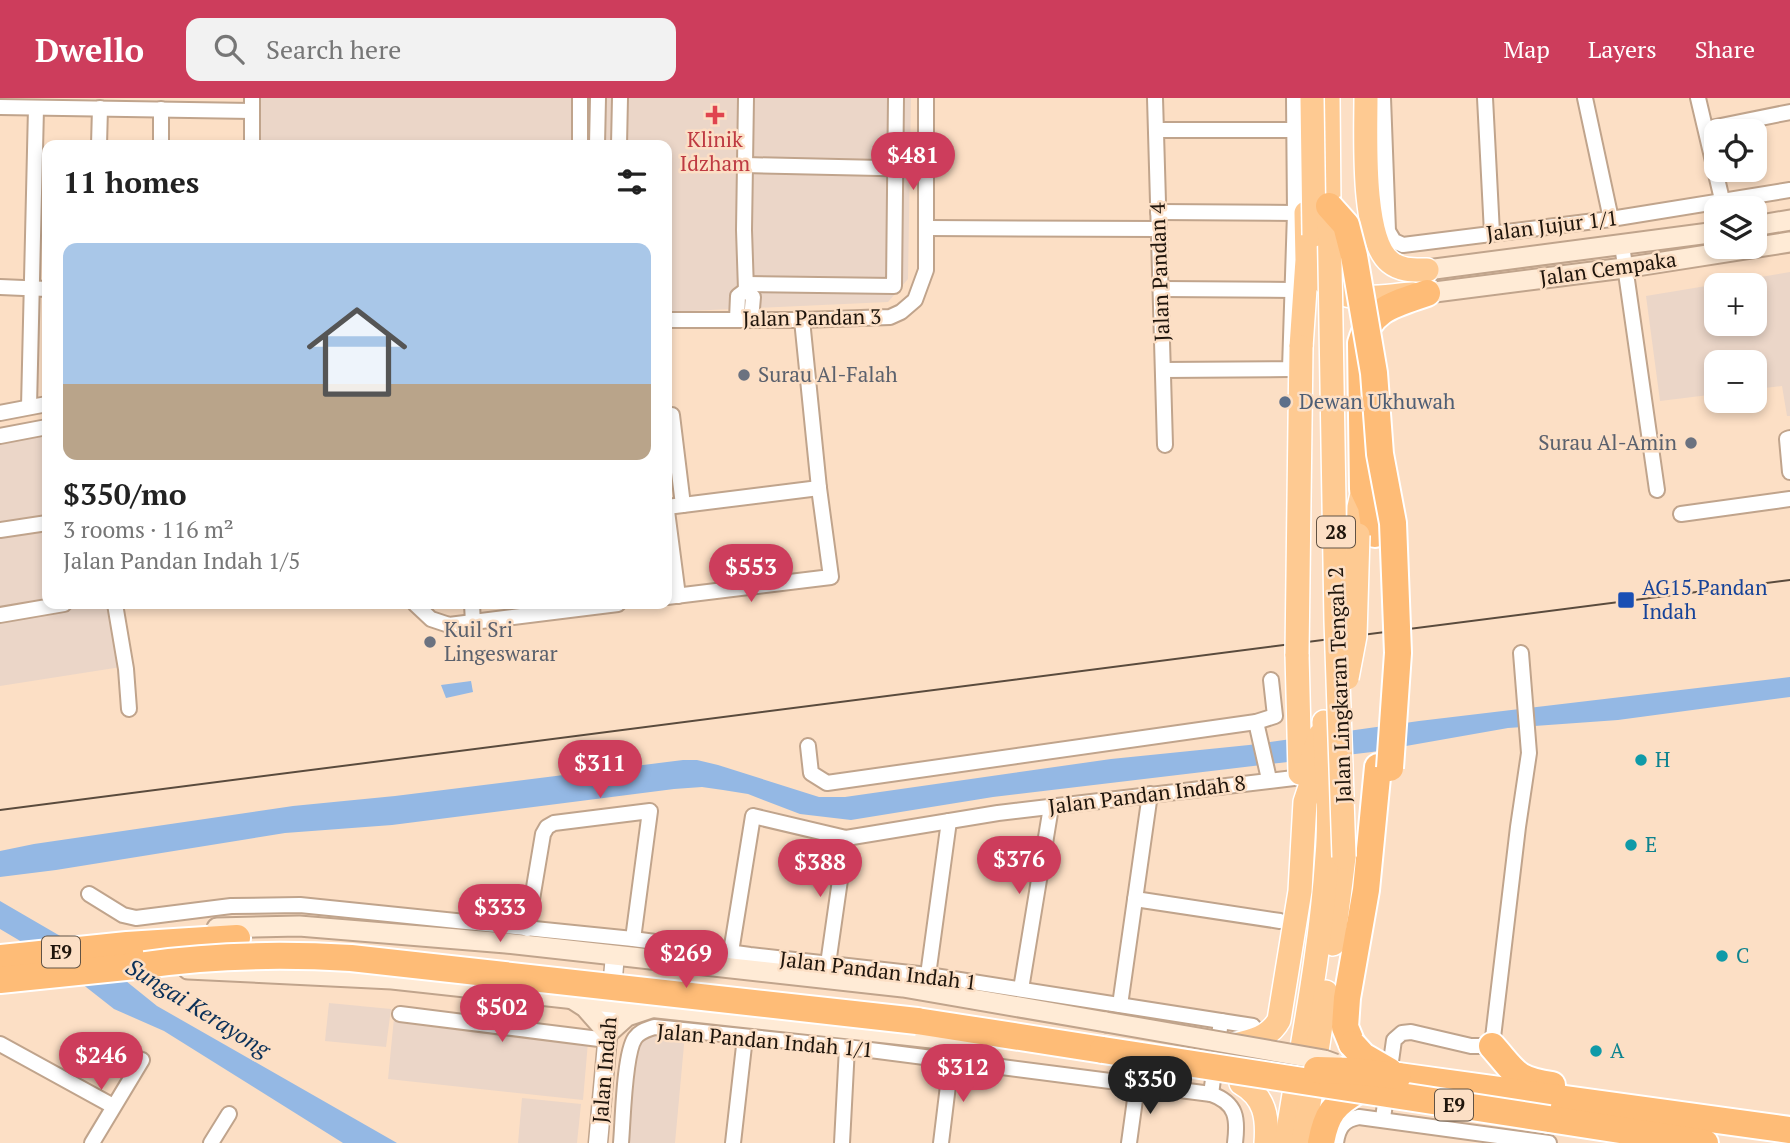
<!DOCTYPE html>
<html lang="en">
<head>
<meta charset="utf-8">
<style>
	:root { --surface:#fff; --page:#f2f2f2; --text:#222; --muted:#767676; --line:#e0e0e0; --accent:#cd3d5c }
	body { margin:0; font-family:"PT Serif",serif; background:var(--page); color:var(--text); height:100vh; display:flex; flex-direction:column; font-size:26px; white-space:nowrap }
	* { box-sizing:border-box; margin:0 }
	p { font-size:23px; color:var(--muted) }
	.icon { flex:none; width:38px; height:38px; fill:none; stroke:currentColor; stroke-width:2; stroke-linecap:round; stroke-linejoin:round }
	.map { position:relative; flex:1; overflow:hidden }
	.drawer { position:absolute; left:42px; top:42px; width:630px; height:469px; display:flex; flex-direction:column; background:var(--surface); border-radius:14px; box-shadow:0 4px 10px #0003 }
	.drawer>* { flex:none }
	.buttons { position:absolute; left:1704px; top:21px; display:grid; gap:14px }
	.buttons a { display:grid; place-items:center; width:63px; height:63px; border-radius:14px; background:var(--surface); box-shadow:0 4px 10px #0003; font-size:35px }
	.price { position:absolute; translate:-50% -60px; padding:0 16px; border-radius:24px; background:var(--accent); color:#fff; font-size:23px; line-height:46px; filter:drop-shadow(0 2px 4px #0008) }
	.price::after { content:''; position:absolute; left:50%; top:42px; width:21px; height:16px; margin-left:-10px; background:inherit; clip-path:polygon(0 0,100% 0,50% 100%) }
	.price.active { background:#222; color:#fff }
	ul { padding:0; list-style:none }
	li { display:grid; align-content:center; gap:14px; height:371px; padding:0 21px }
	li+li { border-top:2px solid var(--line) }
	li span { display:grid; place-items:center; height:217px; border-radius:14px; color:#555 }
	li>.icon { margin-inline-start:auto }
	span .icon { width:126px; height:126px; fill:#fffc; stroke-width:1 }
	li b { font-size:30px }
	h2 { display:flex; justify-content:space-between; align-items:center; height:84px; padding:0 21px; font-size:30px }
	header { display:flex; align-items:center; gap:42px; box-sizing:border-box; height:98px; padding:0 35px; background:var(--accent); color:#fff }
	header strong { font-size:33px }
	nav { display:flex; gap:38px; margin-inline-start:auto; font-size:24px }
	.search { width:490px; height:63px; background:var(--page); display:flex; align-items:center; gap:18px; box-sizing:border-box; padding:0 24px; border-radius:14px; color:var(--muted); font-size:26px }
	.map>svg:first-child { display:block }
	.commercial { fill:#ebd6c8; fill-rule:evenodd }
	.water { fill:#94b8e4 }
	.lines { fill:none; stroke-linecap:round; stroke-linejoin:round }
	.minor-casing { stroke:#c0a48c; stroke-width:18 }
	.tertiary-casing { stroke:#c0a48c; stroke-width:21 }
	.secondary-casing { stroke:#c0a48c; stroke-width:23 }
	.trunk-casing { stroke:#fff; stroke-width:26 }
	.motorway-casing { stroke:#fff; stroke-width:30 }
	.minor { stroke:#fff; stroke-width:14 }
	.tertiary { stroke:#fff; stroke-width:18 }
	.secondary { stroke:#ffebd6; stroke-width:19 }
	.trunk { stroke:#feca92; stroke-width:23 }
	.motorway { stroke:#febc77; stroke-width:26 }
	.tram { stroke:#5a4b3d; stroke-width:2 }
	.secondary-bridge-casing { stroke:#c0a48c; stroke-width:23; stroke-linecap:butt }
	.trunk-bridge-casing { stroke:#fff; stroke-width:26; stroke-linecap:butt }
	.motorway-bridge-casing { stroke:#fff; stroke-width:30; stroke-linecap:butt }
	.secondary-bridge { stroke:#ffebd6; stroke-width:19 }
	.trunk-bridge { stroke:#feca92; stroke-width:23 }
	.motorway-bridge { stroke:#febc77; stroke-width:26 }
	.health-dot { fill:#e0444e; stroke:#fcdfc5; stroke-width:2.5 }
	.worship-dot { fill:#6b7280; stroke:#fcdfc5; stroke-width:2.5 }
	.service-dot { fill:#5c6f8a; stroke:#fcdfc5; stroke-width:2.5 }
	.transit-dot { fill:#1a4fb4; stroke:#fcdfc5; stroke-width:2.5 }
	.culture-dot { fill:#0f9aa8; stroke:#fcdfc5; stroke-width:2.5 }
	.labels { text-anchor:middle; stroke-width:5; stroke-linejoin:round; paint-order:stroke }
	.shield { fill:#fcdfc5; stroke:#615244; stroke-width:2 }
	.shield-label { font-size:19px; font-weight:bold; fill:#1f150c }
	.health-label { font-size:21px; fill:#be3a42; stroke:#fcdfc5 }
	.street-label { font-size:21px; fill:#1f150c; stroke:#fcdfc5 }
	.worship-label { font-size:21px; fill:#5b616d; stroke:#fcdfc5; text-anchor:start }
	.service-label { font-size:21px; fill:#4e5e75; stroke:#fcdfc5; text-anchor:start }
	.transit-label { font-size:21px; fill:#164399; stroke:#fcdfc5; text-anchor:start }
	.culture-label { font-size:21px; fill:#0d838f; stroke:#fcdfc5; text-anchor:start }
	.water-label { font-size:23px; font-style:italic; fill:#0b3159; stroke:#fcdfc5 }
</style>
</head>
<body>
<header>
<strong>Dwello</strong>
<div class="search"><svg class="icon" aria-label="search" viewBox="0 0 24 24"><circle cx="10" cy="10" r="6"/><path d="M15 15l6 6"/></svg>Search here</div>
<nav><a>Map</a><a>Layers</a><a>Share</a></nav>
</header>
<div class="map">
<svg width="1790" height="1045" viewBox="0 0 1790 1045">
	<rect width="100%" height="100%" fill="#fcdfc5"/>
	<g class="commercial">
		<path d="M258 0H911L908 181 888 204 667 214V47H259Z"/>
		<path d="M1790 174V318H1787L1782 288 1755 291V264H1717V296L1660 303 1646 198ZM1717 187H1755V226H1717Z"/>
		<path d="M47 333V506H110L121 569 0 588V342Z"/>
		<path d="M329 905 391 911 386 949 325 943Z"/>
		<path d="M394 920 588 944 583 1002 388 981Z"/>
		<path d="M654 934 685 936 675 1045H625L634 954 637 943Z"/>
		<path d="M522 1000 581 1006 577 1045H518Z"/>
	</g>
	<g class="water">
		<path d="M1790 579V599L1618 622 1508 630 1372 654 993 699 851 722 800 716 748 696 723 692 702 689 674 691 392 727 285 735 56 772 0 779V753L34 746 293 708 395 698 683 662H697L718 667 819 699H845L1111 661 1249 647 1419 623Z"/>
		<path d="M471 583 473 594 446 600 441 587Z"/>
		<path d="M0 803 74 846 116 875 157 908 397 1045H343L164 933 114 911 49 860 0 831Z"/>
	</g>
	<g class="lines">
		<g class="minor-casing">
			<g id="minor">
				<path d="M252 0V47"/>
				<path d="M746 0 744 132 746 192 753 199 751 222"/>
				<path d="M1155 0 1165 347"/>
				<path d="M1383 0 1388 133 1394 143 1403 147 1611 121 1790 92"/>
				<path d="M1485 0 1492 135"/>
				<path d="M1585 0 1611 121"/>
				<path d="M1698 0 1724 110"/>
				<path d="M0 9 252 13"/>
				<path d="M1706 31 1790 14"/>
				<path d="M1156 32H1295"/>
				<path d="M99 47 100 10"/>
				<path d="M161 47V11"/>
				<path d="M580 47V0"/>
				<path d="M597 47 598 0"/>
				<path d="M619 47 620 0"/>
				<path d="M745 67 926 71"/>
				<path d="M1158 114 1295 115"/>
				<path d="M928 130 1159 131"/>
				<path d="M1622 147 1657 392"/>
				<path d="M746 186 894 188 896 0"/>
				<path d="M0 189 47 191"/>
				<path d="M1161 191 1293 192"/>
				<path d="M737 221 738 198 746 192"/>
				<path d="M667 222H802L890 219 901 214 915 202 926 172V0"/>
				<path d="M1163 272 1290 271 1295 115 1294 0"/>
				<path d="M29 309 36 10"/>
				<path d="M0 315 47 306"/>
				<path d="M667 317H672L683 407"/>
				<path d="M0 338 47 329"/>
				<path d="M1790 340 1787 341 1790 374"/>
				<path d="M667 409 819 390"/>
				<path d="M667 413 678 498"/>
				<path d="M1681 416 1790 401"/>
				<path d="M0 432 47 425"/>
				<path d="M667 499 831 479 819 390 802 222"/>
				<path d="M115 506 126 571 129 611"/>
				<path d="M415 506 431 521 449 527 618 506"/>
				<path d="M472 506 473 525"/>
				<path d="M0 517 64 506"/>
				<path d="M1256 624 1269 681"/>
				<path d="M808 648 811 675 827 685 1256 624 1275 618 1271 582"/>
				<path d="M89 796 123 817 136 820 231 808 300 807 633 841 750 857 928 877 1253 928"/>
				<path d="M1135 801 1280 823"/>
				<path d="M527 831 543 736 547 729 554 725 650 713 633 841"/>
				<path d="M731 854 753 718 846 740 998 715 1294 680"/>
				<path d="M828 866 846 740"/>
				<path d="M928 877 949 723"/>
				<path d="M1021 891 1051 709"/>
				<path d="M1120 907 1150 696"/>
				<path d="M400 916 607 942"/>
				<path d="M0 946 113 1008"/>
				<path d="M1211 996 1221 923"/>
				<path d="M1383 1020 1394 942 1402 935 1411 934 1471 948H1492L1518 729 1529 655 1521 555"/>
				<path d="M92 1045 142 962"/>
				<path d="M211 1045 229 1016"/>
				<path d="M621 1045C623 1023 624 956 635 940 640 933 646 932 654 929L847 949 1211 996C1237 1005 1238 1021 1235 1045"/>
				<path d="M733 1045 745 939"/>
				<path d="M842 1045 847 949"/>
				<path d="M941 1045 951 963"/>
				<path d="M1129 1045 1137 987"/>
				<path d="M1336 1045C1338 1030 1343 1022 1359 1019L1549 1045"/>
			</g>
		</g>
		<g class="tertiary-casing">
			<path id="tertiary" d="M598 1045 615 857"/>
		</g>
		<g class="secondary-casing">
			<g id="secondary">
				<path d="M1755 128 1790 122"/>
				<path d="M1427 172 1717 134"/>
				<path d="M1427 195 1624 170 1790 144"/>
				<path d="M217 830 299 828 506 845 903 889 1106 924"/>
				<path d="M188 871 392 881 977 945"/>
				<path d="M571 900 585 909 608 935 627 918 651 910"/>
			</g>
		</g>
		<g class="trunk-casing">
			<g id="trunk">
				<path d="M1328 0 1329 108"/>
				<path d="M1366 0C1366 37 1361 141 1390 164 1401 173 1414 172 1427 172"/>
				<path d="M1319 178C1343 209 1378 198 1413 196"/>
				<path d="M1301 249 1307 162 1306 115"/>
				<path d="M1358 437 1359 409 1363 391"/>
				<path d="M1297 556 1300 675"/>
				<path d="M1333 846 1344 759"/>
				<path d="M1234 947C1252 943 1270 939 1279 922L1300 793 1305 704 1310 689V666L1320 637"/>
				<path d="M1241 985C1265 999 1268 1019 1266 1045"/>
				<path d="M1286 1045C1301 950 1321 854 1327 758 1331 714 1326 669 1324 624"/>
				<path d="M1303 1045 1326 894"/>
			</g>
		</g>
		<g class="motorway-casing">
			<g id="motorway">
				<path d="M1375 436 1371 408 1363 391 1361 245C1371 210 1395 206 1427 195"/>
				<path d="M0 860 127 847 237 840"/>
				<path d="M0 882 145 867"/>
				<path d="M917 923 1103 952"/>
				<path d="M1352 946 1345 929 1347 900 1366 792 1378 669"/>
				<path d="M1492 948C1516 975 1514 981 1552 987"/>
				<path d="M1398 978 1790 1032"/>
				<path d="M1549 1021 1705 1045"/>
				<path d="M1321 1045C1326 1016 1334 1006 1359 992"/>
			</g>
		</g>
		<use href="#minor" class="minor"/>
		<use href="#tertiary" class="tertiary"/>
		<use href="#secondary" class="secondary"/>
		<use href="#trunk" class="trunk"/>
		<use href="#motorway" class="motorway"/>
		<path class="tram" d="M0 712 1790 482"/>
		<g class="secondary-bridge-casing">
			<path id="secondary-bridge" d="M1106 924 1324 962 1335 966"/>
		</g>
		<g class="trunk-bridge-casing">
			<g id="trunk-bridge">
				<path d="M1312 0 1314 137"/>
				<path d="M1329 108 1336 523 1344 759"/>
				<path d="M1297 556 1301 249"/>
				<path d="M1347 580 1355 538 1358 437"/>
			</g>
		</g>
		<g class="motorway-bridge-casing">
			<g id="motorway-bridge">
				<path d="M1329 108 1346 127 1354 158 1374 275 1380 356 1393 425 1398 555 1390 670"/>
				<path d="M145 867C214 857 282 856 351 860L917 923"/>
				<path d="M1352 946 1363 958 1389 973"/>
				<path d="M1103 952 1549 1021"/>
				<path d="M1317 972 1352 973 1398 978"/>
			</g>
		</g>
		<use href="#secondary-bridge" class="secondary-bridge"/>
		<use href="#trunk-bridge" class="trunk-bridge"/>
		<use href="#motorway-bridge" class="motorway-bridge"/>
	</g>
	<path class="health-dot" d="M711.5 6.5h7v7h7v7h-7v7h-7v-7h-7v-7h7z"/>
	<g class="worship-dot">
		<circle cx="744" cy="277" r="7"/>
		<circle cx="1691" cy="345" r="7"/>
		<circle cx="430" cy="544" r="7"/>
	</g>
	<circle class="service-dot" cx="1285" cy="304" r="7"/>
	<rect class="transit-dot" x="1617" y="493" width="18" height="18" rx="3.5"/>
	<g class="culture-dot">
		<circle cx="1641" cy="662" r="7"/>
		<circle cx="1631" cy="747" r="7"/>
		<circle cx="1722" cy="858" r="7"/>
		<circle cx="1596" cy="953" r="7"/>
	</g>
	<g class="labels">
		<g class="shield">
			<rect x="1317" y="418.5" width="38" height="31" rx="5"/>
			<rect x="42" y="838.5" width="38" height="31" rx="5"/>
			<rect x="1435" y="991.5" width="38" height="31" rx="5"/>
		</g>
		<g class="shield-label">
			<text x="1336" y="441">28</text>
			<text x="61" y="861">E9</text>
			<text x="1454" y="1014">E9</text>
		</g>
		<g class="health-label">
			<text x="715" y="49">Klinik<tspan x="715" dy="24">Idzham</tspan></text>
		</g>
		<g class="street-label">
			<text transform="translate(1552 128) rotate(-7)" y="7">Jalan Jujur 1/1</text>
			<text transform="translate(1608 171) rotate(-8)" y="7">Jalan Cempaka</text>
			<text transform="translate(1160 174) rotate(-92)" y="7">Jalan Pandan 4</text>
			<text transform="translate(812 220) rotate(-1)" y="7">Jalan Pandan 3</text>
			<text transform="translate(1340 587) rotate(-92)" y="7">Jalan Lingkaran Tengah 2</text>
			<text transform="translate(1147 697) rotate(-7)" y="7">Jalan Pandan Indah 8</text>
			<text transform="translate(878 873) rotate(7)" y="7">Jalan Pandan Indah 1</text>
			<text transform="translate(765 943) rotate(5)" y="7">Jalan Pandan Indah 1/1</text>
			<text transform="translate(605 972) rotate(-85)" y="7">Jalan Indah</text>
		</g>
		<g class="worship-label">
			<text x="758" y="284">Surau Al-Falah</text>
			<text x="1677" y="352" text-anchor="end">Surau Al-Amin</text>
			<text x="444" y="539">Kuil Sri<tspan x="444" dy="24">Lingeswarar</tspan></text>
		</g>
		<g class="service-label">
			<text x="1299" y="311">Dewan Ukhuwah</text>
		</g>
		<g class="transit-label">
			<text x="1642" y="497">AG15 Pandan<tspan x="1642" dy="24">Indah</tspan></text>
		</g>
		<g class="culture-label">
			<text x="1655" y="669">H</text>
			<text x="1645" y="754">E</text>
			<text x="1736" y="865">C</text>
			<text x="1610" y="960">A</text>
		</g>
		<g class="water-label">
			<text transform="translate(198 910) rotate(32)" y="8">Sungai Kerayong</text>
		</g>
	</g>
</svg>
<div class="buttons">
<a><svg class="icon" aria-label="locate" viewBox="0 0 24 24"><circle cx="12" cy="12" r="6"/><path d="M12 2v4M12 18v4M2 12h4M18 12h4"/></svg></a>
<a><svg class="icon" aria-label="layers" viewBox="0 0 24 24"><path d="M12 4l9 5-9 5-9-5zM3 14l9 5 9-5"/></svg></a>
<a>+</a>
<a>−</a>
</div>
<b class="price" style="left:913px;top:94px">$481</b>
<b class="price" style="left:751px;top:506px">$553</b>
<b class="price" style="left:600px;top:702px">$311</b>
<b class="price" style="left:1019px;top:798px">$376</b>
<b class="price" style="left:820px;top:801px">$388</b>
<b class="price" style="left:500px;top:846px">$333</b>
<b class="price" style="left:686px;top:892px">$269</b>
<b class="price" style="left:502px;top:946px">$502</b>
<b class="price" style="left:101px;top:994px">$246</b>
<b class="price" style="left:963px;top:1006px">$312</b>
<b class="price active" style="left:1150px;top:1018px">$350</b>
<section class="drawer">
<h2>11 homes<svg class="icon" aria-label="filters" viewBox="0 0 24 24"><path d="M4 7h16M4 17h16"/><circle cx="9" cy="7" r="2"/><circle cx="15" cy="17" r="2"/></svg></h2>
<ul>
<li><span style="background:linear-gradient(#a9c7e8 65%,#b9a48a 0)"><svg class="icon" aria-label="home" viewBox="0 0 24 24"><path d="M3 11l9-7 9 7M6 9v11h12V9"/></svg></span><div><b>$350/mo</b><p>3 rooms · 116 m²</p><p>Jalan Pandan Indah 1/5</p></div></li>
</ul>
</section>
</div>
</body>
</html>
